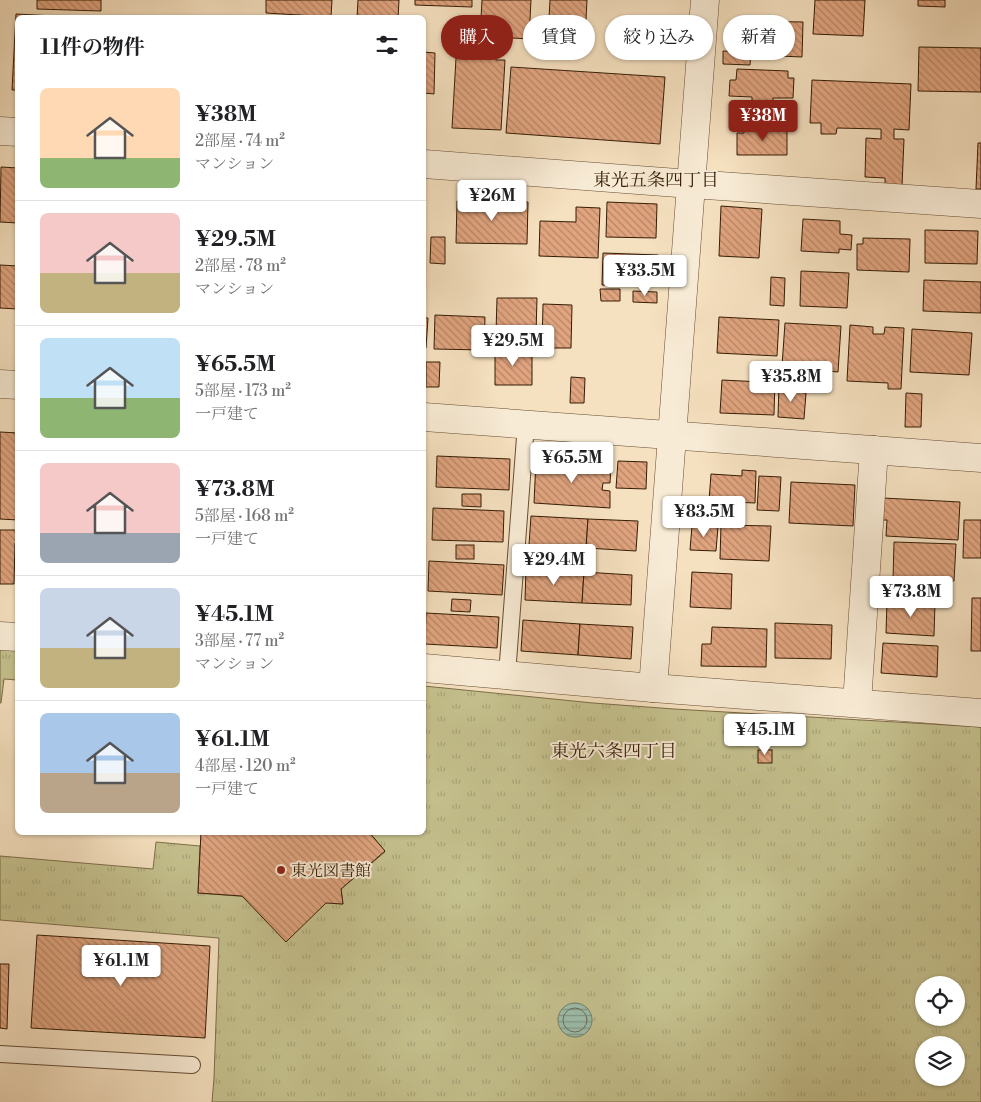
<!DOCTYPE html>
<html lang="ja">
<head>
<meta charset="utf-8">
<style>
	:root { --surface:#fff; --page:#f2f2f2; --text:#202124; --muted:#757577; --line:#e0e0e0; --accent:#8f2418 }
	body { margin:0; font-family:"Libre Bodoni","Noto Serif JP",serif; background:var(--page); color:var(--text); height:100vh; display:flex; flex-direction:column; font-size:19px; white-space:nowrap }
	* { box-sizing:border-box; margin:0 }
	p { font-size:16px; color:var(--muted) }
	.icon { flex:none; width:28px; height:28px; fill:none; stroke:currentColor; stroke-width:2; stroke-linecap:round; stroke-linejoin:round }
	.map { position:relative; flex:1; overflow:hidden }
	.sheet { position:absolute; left:15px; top:15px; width:411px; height:820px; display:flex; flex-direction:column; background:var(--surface); border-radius:8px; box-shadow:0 1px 4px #0004 }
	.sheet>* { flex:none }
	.guide { position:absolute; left:441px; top:15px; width:464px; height:45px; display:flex; gap:10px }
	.controls { position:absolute; left:915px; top:976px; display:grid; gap:10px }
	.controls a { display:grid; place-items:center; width:50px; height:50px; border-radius:50%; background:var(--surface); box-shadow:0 1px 4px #0004; font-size:25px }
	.price { position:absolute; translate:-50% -42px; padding:0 11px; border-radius:5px; background:#fff; color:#222; font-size:16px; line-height:32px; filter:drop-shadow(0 1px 2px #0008) }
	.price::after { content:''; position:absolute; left:50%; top:30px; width:15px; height:11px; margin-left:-8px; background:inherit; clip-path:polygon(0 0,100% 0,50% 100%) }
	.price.active { background:var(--accent); color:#fff }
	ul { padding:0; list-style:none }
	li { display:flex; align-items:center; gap:15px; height:125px; padding:0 25px }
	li+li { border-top:1px solid var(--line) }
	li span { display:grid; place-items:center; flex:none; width:140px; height:100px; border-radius:8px; color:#555 }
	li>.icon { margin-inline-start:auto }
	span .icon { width:60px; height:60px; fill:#fffc; stroke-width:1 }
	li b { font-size:21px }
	h2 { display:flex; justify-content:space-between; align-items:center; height:60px; padding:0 25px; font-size:21px }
	.chip { padding:0 18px; border-radius:22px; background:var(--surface); box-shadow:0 1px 4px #0004; font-size:18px; line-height:45px }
	.chip.active { background:var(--accent); color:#fff }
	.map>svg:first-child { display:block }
	.park { fill:url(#park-tufts); stroke:#7d6e49; fill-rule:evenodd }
	.water { fill:url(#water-rules); stroke:#747d69 }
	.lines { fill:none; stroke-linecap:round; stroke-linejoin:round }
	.shore { stroke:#6a6d58; stroke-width:1 }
	.building { fill:url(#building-back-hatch); stroke:#361c05 }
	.lane-casing { stroke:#664d34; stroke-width:18 }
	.street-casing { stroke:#664d34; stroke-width:29 }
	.lane { stroke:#f8ebd5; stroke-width:16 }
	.street { stroke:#f8ebd5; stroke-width:28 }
	.poi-dot { fill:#8f2418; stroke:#f8ebd5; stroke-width:2 }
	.labels { text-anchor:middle; stroke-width:4; stroke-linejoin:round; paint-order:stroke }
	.poi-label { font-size:16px; fill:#361c05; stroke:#f8ebd5; text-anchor:start }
	.neighbourhood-label { font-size:18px; fill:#361c05; stroke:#f8ebd5 }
</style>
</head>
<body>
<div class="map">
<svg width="981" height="1102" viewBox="0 0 981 1102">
	<defs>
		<pattern id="park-tufts" width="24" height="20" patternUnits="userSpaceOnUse" patternTransform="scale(1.25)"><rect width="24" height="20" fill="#c4c08d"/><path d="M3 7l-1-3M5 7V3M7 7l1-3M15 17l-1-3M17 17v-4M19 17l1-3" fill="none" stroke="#a9a478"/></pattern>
		<pattern id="water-rules" width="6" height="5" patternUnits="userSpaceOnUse" patternTransform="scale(1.25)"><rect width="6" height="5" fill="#9dbeac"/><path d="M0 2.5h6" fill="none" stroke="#819a8a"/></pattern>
		<pattern id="building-back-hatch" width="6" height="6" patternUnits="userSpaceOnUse" patternTransform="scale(1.25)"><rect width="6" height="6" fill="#e0a47f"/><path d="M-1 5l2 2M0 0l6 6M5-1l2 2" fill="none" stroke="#b68566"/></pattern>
	</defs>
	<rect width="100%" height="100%" fill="#f5e0bf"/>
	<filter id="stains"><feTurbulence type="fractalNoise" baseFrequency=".004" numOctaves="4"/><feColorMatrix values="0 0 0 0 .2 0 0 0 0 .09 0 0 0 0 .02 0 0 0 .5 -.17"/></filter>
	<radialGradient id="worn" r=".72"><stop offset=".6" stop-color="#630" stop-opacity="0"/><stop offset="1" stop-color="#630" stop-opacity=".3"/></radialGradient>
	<g class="park">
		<path d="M0 645 18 646 17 680 4 679 1 703H0Z"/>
		<path d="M424 686 593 703 674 709 981 727V1102H212L214 1078 219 938 0 920V856L153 869 156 842 200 846 198 893 343 904 341 889 385 852 369 833 424 832ZM924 985H956V1018H924ZM924 1045H956V1078H924Z"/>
	</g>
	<circle class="water" cx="575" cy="1020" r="17"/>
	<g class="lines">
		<circle class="shore" cx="575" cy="1020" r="12"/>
	</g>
	<g class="building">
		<path d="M37 0H101V11L37 9Z"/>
		<path d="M266 0H332L331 17 266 13Z"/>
		<path d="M358 0H399L398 18H357Z"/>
		<path d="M415 0H472V7L415 5Z"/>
		<path d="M482 0H531L529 39 480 36Z"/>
		<path d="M550 0H587L585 39 548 37Z"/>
		<path d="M815 0H865L863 36 813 34Z"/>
		<path d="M918 0H945V7L918 6Z"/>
		<path d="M16 14 92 18H18V90H12Z"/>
		<path d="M743 21 803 22 802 57 779 56V49L742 48Z"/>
		<path d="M467 47 496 48V60H505L501 130 452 128 456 58H466Z"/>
		<path d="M919 47 981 48V92L918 91Z"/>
		<path d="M723 51 751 52 750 65 723 64Z"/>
		<path d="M424 52 435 53 434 94 424 93Z"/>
		<path d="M511 67 665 77 660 144 506 133Z"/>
		<path d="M737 69 788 71V78H794L793 98H773V110L752 109V97L729 96 730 80H736Z"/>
		<path d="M812 80 911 84 909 130 894 129V139H904L902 186H885V178L865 177 866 138 881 139V129L837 128 836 134H821V123H810Z"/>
		<path d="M744 128H787V155H737V133H744Z"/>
		<path d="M978 143H981V189H976Z"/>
		<path d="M1 167 18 168V223L0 222Z"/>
		<path d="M457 201 528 202 527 244 456 243Z"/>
		<path d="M607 202 657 204 656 238 606 237Z"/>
		<path d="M721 206 762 209 759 258 719 256Z"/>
		<path d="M576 207 600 208 598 258 539 256 540 221 576 222Z"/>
		<path d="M803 219 840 221V234L852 235 851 250 839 249V253L801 251Z"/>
		<path d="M925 230 978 231 977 264 925 263Z"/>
		<path d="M431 237H445V264L430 263Z"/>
		<path d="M863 238 910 239 909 272 857 270V244H863Z"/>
		<path d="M603 253 658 255 656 286 602 285Z"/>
		<path d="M0 265 18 266V309L0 308Z"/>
		<path d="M801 271 849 273 847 308 800 306Z"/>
		<path d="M771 277 785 278 784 306 770 305Z"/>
		<path d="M924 280 981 282V313L923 311Z"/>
		<path d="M600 289H620V301H601Z"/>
		<path d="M633 291 657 292V303L633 302Z"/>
		<path d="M497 298H537L536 333H496Z"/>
		<path d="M543 304 572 305 571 348H542Z"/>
		<path d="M435 315 485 317 484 350 434 349Z"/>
		<path d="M719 317 779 320 777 356 717 353Z"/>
		<path d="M424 318H428L426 348H424Z"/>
		<path d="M785 323 841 326 838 372 816 370 815 375 801 374V367L782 366Z"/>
		<path d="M850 325 873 327V334H884L885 327 904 328 901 389H888V383L847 381Z"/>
		<path d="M912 329 972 333 969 375 910 372Z"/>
		<path d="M495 349 532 350V385H495Z"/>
		<path d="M426 362H440L439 387H426Z"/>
		<path d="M571 377 585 378 584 403H570Z"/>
		<path d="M763 377 775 378 774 415 720 413 722 380 762 382Z"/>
		<path d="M779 385 796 386 795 392 806 393 804 419 778 417Z"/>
		<path d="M906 393 922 394 921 427H905Z"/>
		<path d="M0 432 18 433V520L0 519Z"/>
		<path d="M437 456 510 459 509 490 436 487Z"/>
		<path d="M536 460 611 464 610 483H603L602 490 610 491V508L534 503Z"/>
		<path d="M618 461 647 462 646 489 616 488Z"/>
		<path d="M742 470 756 471 755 503 709 501 711 474 742 476Z"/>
		<path d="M759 476 781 477 779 511 757 510Z"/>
		<path d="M791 482 855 485 853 526 789 523Z"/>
		<path d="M462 494H481V507L462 506Z"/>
		<path d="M883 498 960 502 958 540 886 536 887 520H882Z"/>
		<path d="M433 508 504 511 503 542 432 540Z"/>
		<path d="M531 516 588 519 586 548 529 545Z"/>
		<path d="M588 519 638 521 636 551 586 548Z"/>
		<path d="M964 520H981V558H963Z"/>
		<path d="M721 525 771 526 769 561 720 559Z"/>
		<path d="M692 526 718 527 716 551 690 550Z"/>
		<path d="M0 530H18V543H15L14 584H0Z"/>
		<path d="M894 542 956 544 954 581 893 579Z"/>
		<rect x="456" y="545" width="18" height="14"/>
		<path d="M429 561 504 565 502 595 428 591Z"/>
		<path d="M526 569 584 572 582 603 525 600Z"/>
		<path d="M584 572 632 575 631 605 582 603Z"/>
		<path d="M692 572 732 574 731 609 690 607Z"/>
		<path d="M972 598H981V651H971Z"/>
		<path d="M452 599 471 600 470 612 451 611Z"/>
		<path d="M887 601 935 603 934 636 886 633Z"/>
		<path d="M426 613 499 617 497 648 425 644Z"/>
		<path d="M523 620 580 624 578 655 521 651Z"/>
		<path d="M775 623 832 625 831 659 775 658Z"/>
		<path d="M580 624 633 627 631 659 578 655Z"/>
		<path d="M712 627 767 629 766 667 701 666 702 644H711Z"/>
		<path d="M883 643 938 646 937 677 881 673Z"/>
		<rect x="758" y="750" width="14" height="13"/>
		<path d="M201 832H369L385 851 341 889 343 904 326 903 286 942 242 896 198 893Z"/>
		<path d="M37 935 210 946 205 1038 31 1028Z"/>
		<path d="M0 964H9L7 1029 0 1028Z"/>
	</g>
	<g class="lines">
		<g class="lane-casing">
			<g id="lane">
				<path d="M507 675 526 424"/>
				<path d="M0 1054 192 1065"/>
			</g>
		</g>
		<g class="street-casing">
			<g id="street">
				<path d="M0 131 18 132"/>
				<path d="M424 164 691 184 981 204"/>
				<path d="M0 384 18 385"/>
				<path d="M424 417 981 458"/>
				<path d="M0 636 18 637"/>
				<path d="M424 668 653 688 981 713"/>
				<path d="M653 688 705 0"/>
				<path d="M857 703 874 450"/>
			</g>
		</g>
		<use href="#lane" class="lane"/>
		<use href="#street" class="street"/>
	</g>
	<circle class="poi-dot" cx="281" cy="870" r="5"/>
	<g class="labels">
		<g class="poi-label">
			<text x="291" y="876">東光図書館</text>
		</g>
		<g class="neighbourhood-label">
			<text x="656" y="186">東光五条四丁目</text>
			<text x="614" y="757">東光六条四丁目</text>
		</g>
	</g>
	<rect width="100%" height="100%" filter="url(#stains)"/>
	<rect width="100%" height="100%" fill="url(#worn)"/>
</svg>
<div class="controls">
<a><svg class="icon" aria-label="locate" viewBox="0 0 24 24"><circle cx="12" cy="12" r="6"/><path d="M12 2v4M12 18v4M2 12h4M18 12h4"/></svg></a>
<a><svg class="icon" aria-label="layers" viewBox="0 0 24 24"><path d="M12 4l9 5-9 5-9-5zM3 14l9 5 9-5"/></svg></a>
</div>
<b class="price active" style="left:763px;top:142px">¥38M</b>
<b class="price" style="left:492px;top:222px">¥26M</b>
<b class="price" style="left:645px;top:297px">¥33.5M</b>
<b class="price" style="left:513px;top:367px">¥29.5M</b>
<b class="price" style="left:791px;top:403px">¥35.8M</b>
<b class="price" style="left:572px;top:484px">¥65.5M</b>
<b class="price" style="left:704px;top:538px">¥83.5M</b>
<b class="price" style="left:554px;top:586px">¥29.4M</b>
<b class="price" style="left:911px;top:618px">¥73.8M</b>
<b class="price" style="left:765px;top:756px">¥45.1M</b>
<b class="price" style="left:121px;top:987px">¥61.1M</b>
<div class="guide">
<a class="chip active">購入</a>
<a class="chip">賃貸</a>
<a class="chip">絞り込み</a>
<a class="chip">新着</a>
</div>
<section class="sheet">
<h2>11件の物件<svg class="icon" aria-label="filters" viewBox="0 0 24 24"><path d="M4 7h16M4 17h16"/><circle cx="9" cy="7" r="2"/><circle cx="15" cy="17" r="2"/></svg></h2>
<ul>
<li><span style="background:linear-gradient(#ffd9b3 70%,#8fb573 0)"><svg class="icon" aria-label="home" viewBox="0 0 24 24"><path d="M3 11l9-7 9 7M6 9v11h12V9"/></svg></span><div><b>¥38M</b><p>2部屋 · 74 m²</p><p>マンション</p></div></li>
<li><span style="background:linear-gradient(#f6c9c9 60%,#c2b280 0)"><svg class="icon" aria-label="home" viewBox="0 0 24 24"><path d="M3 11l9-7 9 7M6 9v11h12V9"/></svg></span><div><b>¥29.5M</b><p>2部屋 · 78 m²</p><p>マンション</p></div></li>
<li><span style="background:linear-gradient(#bfe0f5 60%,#8fb573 0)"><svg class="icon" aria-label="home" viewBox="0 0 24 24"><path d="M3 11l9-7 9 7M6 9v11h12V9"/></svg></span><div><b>¥65.5M</b><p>5部屋 · 173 m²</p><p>一戸建て</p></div></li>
<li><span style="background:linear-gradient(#f6c9c9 70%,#9aa5b1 0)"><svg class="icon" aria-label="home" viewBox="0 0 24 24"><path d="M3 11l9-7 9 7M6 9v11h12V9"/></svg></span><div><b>¥73.8M</b><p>5部屋 · 168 m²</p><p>一戸建て</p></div></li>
<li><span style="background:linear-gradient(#c9d6e8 60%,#c2b280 0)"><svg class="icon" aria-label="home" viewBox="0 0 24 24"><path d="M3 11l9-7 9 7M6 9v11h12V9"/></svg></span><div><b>¥45.1M</b><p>3部屋 · 77 m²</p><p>マンション</p></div></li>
<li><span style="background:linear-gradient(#a9c7e8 60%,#b9a48a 0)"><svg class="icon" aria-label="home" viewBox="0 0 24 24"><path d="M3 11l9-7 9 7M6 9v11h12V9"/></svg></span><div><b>¥61.1M</b><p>4部屋 · 120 m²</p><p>一戸建て</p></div></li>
</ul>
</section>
</div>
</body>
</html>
